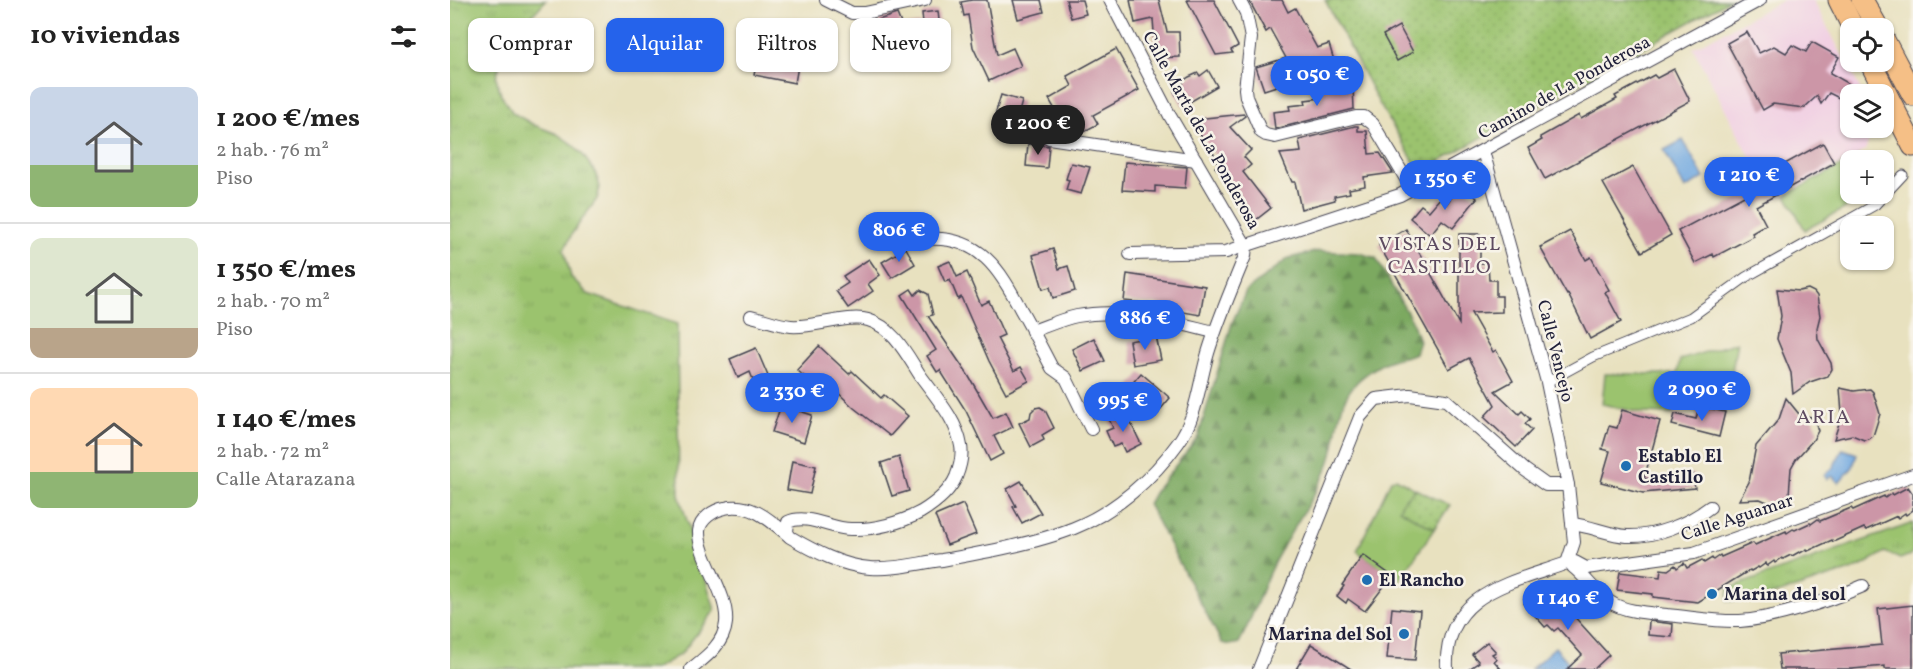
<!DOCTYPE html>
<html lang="es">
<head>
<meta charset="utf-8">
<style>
	:root { --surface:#fff; --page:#f2f2f2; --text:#222; --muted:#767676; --line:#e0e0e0; --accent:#2563eb }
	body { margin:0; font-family:Vollkorn,serif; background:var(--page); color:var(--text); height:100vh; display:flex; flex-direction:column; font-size:22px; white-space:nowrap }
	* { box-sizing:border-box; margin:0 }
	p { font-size:20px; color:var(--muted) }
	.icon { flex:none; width:33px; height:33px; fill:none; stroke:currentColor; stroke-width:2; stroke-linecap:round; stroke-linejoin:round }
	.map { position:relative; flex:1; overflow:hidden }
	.drawer { display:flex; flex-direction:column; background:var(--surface); width:450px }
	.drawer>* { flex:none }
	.top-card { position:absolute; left:18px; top:18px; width:570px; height:54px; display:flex; gap:12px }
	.tools { position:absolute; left:1390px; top:18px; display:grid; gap:12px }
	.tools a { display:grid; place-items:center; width:54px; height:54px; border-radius:12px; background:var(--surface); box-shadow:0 2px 4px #0004; font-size:30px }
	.price { position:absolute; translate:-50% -51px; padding:0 14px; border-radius:21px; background:var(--accent); color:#fff; font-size:20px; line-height:39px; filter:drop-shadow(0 2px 3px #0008) }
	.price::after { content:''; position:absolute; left:50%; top:36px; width:18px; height:14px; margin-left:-9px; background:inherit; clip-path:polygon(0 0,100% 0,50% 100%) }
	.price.on { background:#222; color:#fff }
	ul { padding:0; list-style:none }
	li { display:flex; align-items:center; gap:18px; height:150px; padding:0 30px }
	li+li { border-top:2px solid var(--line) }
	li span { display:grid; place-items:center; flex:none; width:168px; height:120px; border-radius:12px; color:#555 }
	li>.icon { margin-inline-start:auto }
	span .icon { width:72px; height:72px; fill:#fffc; stroke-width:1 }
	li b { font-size:26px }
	h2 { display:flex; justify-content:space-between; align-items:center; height:72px; padding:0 30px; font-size:26px }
	.chip { padding:0 21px; border-radius:12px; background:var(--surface); box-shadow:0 2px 4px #0004; font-size:21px; line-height:54px }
	.chip.on { background:var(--accent); color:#fff }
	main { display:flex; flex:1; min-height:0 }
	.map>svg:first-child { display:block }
	.built { fill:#f1d0e3 }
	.grass { fill:url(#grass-tufts); stroke:#5e7254; stroke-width:1.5 }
	.forest { fill:url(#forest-firs); stroke:#4f664e; stroke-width:1.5 }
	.park { fill:url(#park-dots); stroke:#5e7254; stroke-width:1.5 }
	.garden { fill:#9bc36e; stroke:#5e7254; stroke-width:1.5 }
	.water { fill:#72a9e0; stroke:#4a668e; stroke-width:1.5 }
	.building { fill:#cc96a7 }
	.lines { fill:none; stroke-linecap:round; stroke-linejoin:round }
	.pedestrian-casing { stroke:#403f4f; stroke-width:11 }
	.minor-casing { stroke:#403f4f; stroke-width:14 }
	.trunk-casing { stroke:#403f4f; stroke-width:23 }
	.pedestrian { stroke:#fff; stroke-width:9 }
	.minor { stroke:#fff; stroke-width:12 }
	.trunk { stroke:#f5bf86; stroke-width:21 }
	.poi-dot { fill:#1f6fb2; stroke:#f7f3e8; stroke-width:2 }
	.labels { text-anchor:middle; stroke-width:5; stroke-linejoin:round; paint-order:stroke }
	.street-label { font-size:18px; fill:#22223b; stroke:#f7f3e8 }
	.poi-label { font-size:18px; font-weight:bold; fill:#22223b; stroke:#f7f3e8; text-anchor:start }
	.neighbourhood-label { font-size:20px; letter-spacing:1.5px; fill:#5e4b61; stroke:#f7f3e8 }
</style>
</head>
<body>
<main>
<section class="drawer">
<h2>10 viviendas<svg class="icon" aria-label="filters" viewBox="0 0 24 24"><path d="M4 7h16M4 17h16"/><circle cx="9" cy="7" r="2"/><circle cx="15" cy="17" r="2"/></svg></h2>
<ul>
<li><span style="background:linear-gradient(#c9d6e8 65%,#8fb573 0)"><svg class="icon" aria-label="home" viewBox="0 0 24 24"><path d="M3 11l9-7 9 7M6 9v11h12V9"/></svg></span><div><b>1 200 €/mes</b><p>2 hab. · 76 m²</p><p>Piso</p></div></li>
<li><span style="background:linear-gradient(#dfe7d0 75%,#b9a48a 0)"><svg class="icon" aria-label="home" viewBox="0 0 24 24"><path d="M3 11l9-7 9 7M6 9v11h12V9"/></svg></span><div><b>1 350 €/mes</b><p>2 hab. · 70 m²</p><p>Piso</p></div></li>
<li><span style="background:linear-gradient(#ffd9b3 70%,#8fb573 0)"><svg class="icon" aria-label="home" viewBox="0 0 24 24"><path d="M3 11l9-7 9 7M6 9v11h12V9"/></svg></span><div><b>1 140 €/mes</b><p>2 hab. · 72 m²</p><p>Calle Atarazana</p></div></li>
</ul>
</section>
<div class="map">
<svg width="1463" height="669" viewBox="0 0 1463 669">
	<defs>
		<pattern id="grass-tufts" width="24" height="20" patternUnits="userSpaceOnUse" patternTransform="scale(1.5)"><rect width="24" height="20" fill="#9bc36e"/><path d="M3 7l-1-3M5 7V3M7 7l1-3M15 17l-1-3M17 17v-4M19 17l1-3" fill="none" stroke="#85a760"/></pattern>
		<pattern id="forest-firs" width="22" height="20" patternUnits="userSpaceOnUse" patternTransform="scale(1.5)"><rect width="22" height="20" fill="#7ca961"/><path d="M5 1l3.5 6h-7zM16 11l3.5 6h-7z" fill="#658951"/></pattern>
		<pattern id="park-dots" width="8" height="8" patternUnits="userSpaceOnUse" patternTransform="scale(1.5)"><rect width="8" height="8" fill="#9bc36e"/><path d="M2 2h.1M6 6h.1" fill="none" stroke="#85a760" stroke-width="1.8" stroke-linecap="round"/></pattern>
	</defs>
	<rect width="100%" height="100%" fill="#f7f3e8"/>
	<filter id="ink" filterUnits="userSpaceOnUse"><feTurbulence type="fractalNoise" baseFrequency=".0167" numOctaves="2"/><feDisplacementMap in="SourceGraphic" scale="12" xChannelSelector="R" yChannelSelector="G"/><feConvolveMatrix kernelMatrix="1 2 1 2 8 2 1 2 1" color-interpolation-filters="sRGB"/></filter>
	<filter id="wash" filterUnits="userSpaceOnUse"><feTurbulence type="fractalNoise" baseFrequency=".008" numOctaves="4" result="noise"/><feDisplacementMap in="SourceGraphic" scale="24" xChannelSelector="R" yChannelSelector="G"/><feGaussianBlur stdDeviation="1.35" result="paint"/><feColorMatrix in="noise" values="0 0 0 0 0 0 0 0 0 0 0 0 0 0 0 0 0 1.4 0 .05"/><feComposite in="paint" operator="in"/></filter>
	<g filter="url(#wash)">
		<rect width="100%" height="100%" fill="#e8e1bf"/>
		<path class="built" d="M1333 0H1363L1413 94H1401V128H1423L1415 151 1323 200 1243 48Z"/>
		<g class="grass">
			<path d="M0 0H96L57 43 46 77 51 95 63 113 84 125 107 134 122 144 133 155 145 172 150 187 147 199 123 232 114 250 121 277 138 294 227 324 229 495 265 610 231 654 205 669H0Z"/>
			<path d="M1463 523V554L1450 559 1435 552 1410 567 1311 599 1297 601V597H1289V601H1278L1279 588Z"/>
		</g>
		<path class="forest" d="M869 251 909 253 926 258 962 321 969 341 965 353C956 358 948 357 939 361 930 364 915 374 908 381 883 405 890 440 878 467 862 503 837 535 820 571 809 595 802 620 789 643L780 645 772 643 698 504 704 493 748 437 782 323 796 291 839 258Z"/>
		<g class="park">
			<path d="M875 0H1280L970 172 930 105Z"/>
			<path d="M965 489 1000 505 984 529 948 509 953 501Z"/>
		</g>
		<g class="garden">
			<path d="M1409 156 1412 160H1401V194H1422L1355 230 1336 195Z"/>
			<path d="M1287 342 1275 412 1250 406 1248 411 1224 405 1223 414 1191 413 1152 404 1155 374H1227L1230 360Z"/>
			<path d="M946 478 965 489 953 501 949 509 984 529 949 581 907 551 941 480Z"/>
		</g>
		<g class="water">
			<path d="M1233 140 1254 178 1235 189 1214 150Z"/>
			<path d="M1393 449 1407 454 1403 467 1389 483 1382 476 1377 479 1374 475 1382 469Z"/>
			<path d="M1105 647 1119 663 1112 669H1081Z"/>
		</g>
		<g id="blocks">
			<g class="building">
				<path d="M522 0H537L547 55 563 48 571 66 539 81 523 47 518 15 514 16 511 2Z"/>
				<path d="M563 0H591L594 12 568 19Z"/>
				<path d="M616 0H632L636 14 621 18Z"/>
				<path d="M680 0H709L717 32H729L730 57 706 58 703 19 685 23Z"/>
				<path d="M737 0H764L788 46 781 50 783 53 766 55Z"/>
				<path d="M799 0H832L838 12 845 8 867 48 879 44 886 67 814 90 806 67 836 58 820 29 816 32Z"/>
				<path d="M488 11 492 48 488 49 490 58 475 60 472 32 440 47 428 20 447 14 452 26 473 23 472 13Z"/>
				<path d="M314 25 354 32 345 83 304 75 308 57 299 55 301 43 310 45Z"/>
				<path d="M949 26 963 52 947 61 933 35Z"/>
				<path d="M1297 32 1309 53 1324 46 1336 53 1342 45 1356 52 1362 42 1389 57 1380 73 1403 86 1395 101 1379 93 1371 104 1367 96 1354 108 1323 104 1313 110 1277 43Z"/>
				<path d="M666 49 689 90 643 115 648 124 629 134 618 132 599 99 622 86 617 76Z"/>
				<path d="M1224 69 1240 101 1095 179 1078 148 1092 140 1090 137 1129 115 1131 119 1167 99 1165 96 1204 75 1207 78Z"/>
				<path d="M758 70 767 86 733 106 724 91 733 85V81L739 77 748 73 750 76Z"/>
				<path d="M903 86 904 109 825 129 823 112 840 110 839 106 856 104 855 100 871 98V88Z"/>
				<path d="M551 95 572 101 566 124 544 118Z"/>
				<path d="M794 114 795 116 780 127 801 150 794 157 801 165 793 172 821 208 802 223 786 203 791 199 787 191 765 167 769 164 764 159 766 157 744 126 755 118Z"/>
				<path d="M905 126H908V131H917L919 154 930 153 943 173 914 177 915 186 899 189 900 193 884 196 885 200 851 209 845 182H842L830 154 851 152 849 140Z"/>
				<path d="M1373 143 1384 163 1306 206 1316 225 1302 233 1304 236 1264 257 1263 254 1245 263 1228 231 1317 184 1313 176Z"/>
				<path d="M578 144 599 146 597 168 576 166Z"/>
				<path d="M675 162 737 167 735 188 705 186V192L672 190Z"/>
				<path d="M621 163 640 167 631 194 616 190 619 180 616 179Z"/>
				<path d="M1183 167 1221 235 1192 252 1153 183Z"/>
				<path d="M1011 185 1027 198 1003 228 992 220 980 235 960 218 971 205 979 211 990 198 996 204Z"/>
				<path d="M956 229 1009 324V234H1030V263H1038L1039 280H1046V296H1052V312L1021 313 1043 352 1046 350 1063 381 1045 391 1069 414 1072 411 1080 419 1075 424 1082 430 1066 447 1034 417 1045 405 1019 358 999 369 929 245Z"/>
				<path d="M1120 231 1136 260 1141 257 1159 290 1155 292 1171 322 1140 339 1118 294 1117 295 1090 247Z"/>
				<path d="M456 248 465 264 442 278 432 262Z"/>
				<path d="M603 249 609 269 618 266 625 291 603 298 600 287 593 289 583 255Z"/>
				<path d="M419 259 430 275 418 284 423 291 398 308 386 291 398 283 393 276Z"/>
				<path d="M500 261 507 277 517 272 531 305 539 301 554 335 547 338 564 371 571 367 579 381 556 393 539 361 511 297 508 299 500 280 495 282 488 266Z"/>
				<path d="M677 274 755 286 750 315 711 308 712 305 674 301Z"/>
				<path d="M461 289 465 295 470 290 478 294 483 315 478 316 518 375 543 418 556 412 563 427 544 436 553 454 540 461 516 411 490 370 487 372 477 356 486 350 452 295Z"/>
				<path d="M1327 289 1349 291 1358 289 1364 292 1367 296 1370 316 1367 328 1368 339 1381 363 1382 369 1378 376 1360 382 1343 394 1341 373 1327 339 1331 316Z"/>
				<path d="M706 336 711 360 683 365 679 341Z"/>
				<path d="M644 338 655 361 633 371 622 349Z"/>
				<path d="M369 346 399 374 402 371 431 398 434 395 458 416 440 436 404 408 378 383 371 391 347 370Z"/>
				<path d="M306 348 318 376 304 382 300 372 288 378 280 359Z"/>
				<path d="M691 373 720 398 704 417 675 392Z"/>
				<path d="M1390 388 1404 391 1420 389 1423 392 1430 414 1423 436 1419 439 1414 440 1402 435 1384 439 1392 414Z"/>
				<path d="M1336 398 1349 414 1361 417 1366 424 1368 431 1363 440 1346 459 1341 468 1339 495 1335 501 1329 504H1322L1310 499 1289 500 1299 482 1306 446 1329 419Z"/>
				<path d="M331 405 362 415 354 442 322 432Z"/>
				<path d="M1249 406 1275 412 1269 437 1222 425 1225 414 1246 419Z"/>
				<path d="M590 407 595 410 604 428 592 435 594 440 581 447 569 423 580 418 581 412 585 408Z"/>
				<path d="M1172 410 1210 421 1194 479 1243 474 1245 488 1193 493 1151 482 1160 451 1152 449 1159 426 1167 428Z"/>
				<path d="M675 411 691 444 675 452 671 444 663 447 656 431 663 428 659 419Z"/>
				<path d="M449 457 459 491 442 496 431 463Z"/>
				<path d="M342 461 366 466 360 494 337 490Z"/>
				<path d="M571 481 591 513 572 523 563 507 566 506 557 489Z"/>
				<path d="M1458 487 1463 494V510L1456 515 1455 513 1448 518 1447 516 1416 530 1414 528 1383 542 1382 540 1358 551 1357 549 1350 553 1349 552 1342 556 1341 555 1333 559 1332 558 1325 563 1324 561 1317 566 1316 563 1309 568 1308 567 1301 571 1300 570 1248 602 1203 597V594L1167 590 1170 572 1210 577 1211 569 1218 570 1225 565 1227 568 1234 563 1237 568 1252 560 1254 563 1262 558 1263 560 1270 555 1271 557 1303 543 1305 545 1336 531 1337 533 1343 529 1345 530 1360 523 1361 524 1368 519 1370 521 1401 508 1403 510 1434 496 1435 498 1442 493 1443 495Z"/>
				<path d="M513 504 526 534 497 545 485 516Z"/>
				<path d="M913 555 942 576 915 611 898 599 896 603 887 596 894 586 892 585Z"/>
				<path d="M1089 590 1096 598 1098 596 1118 618 1122 614 1159 655 1144 669H1117L1132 655 1108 628 1104 631 1098 625 1095 627 1074 603Z"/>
				<path d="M1463 605V669H1435V666L1402 669H1330L1328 654 1432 645 1428 609Z"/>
				<path d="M942 608 970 611 965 660 937 658Z"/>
				<path d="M1199 621 1223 624 1222 637 1198 635Z"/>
				<path d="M1037 642 1046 652 1042 654 1047 659 1044 661 1051 669H1019L1029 662 1022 654Z"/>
				<path d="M861 644 901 669H846Z"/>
			</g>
		</g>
	</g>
	<g filter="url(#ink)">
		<use href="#blocks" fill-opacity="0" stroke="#403f4f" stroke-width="1.5"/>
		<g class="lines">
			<g class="pedestrian-casing">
				<path id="pedestrian" d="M1097 382 1143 357 1241 317 1296 277 1425 205 1453 175"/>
			</g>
			<g class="minor-casing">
				<g id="minor">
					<path d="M376 0 402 13H415L475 0"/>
					<path d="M789 0 796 13 801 38 795 89 796 97 811 132 816 135 825 137 906 117H914L923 124 962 189"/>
					<path d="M599 138 746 160"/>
					<path d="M1033 151 1097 382 1118 485 1124 542 1117 563"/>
					<path d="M478 239C529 236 550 269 571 310 582 329 592 349 602 368L616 378 641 429"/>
					<path d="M680 254 776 252 950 195 1310 0"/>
					<path d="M301 316C314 319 328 325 341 326 363 328 399 314 418 320 443 327 457 355 470 375 485 396 507 420 511 446 513 457 510 467 506 477 500 491 484 504 471 512 451 523 423 530 401 529 381 529 357 513 338 522L337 532 340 537C364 551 392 566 420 568 444 570 468 563 492 560 532 553 587 543 624 528 665 512 703 478 728 443 747 417 749 383 758 353 768 320 782 288 795 256L796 246 720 116 660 0"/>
					<path d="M582 331C597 326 612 319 627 316 674 307 719 321 764 332"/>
					<path d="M1122 524C1141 526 1159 535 1177 536 1206 537 1238 524 1260 507"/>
					<path d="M1123 567C1136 577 1145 593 1160 602 1175 612 1199 613 1217 615 1241 617 1266 622 1290 621 1328 618 1378 601 1413 586"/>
					<path d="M241 669C256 657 274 644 276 623 279 593 248 558 249 531 250 519 264 510 275 508 301 502 320 520 339 536"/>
					<path d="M809 669 910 417 926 399 960 395 996 400 1075 470 1096 485H1118"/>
					<path d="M997 669C993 593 1062 583 1117 563L1125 562 1136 568 1244 553 1463 475"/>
				</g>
			</g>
			<g class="trunk-casing">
				<g id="trunk">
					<path d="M1389 0 1403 28"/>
					<path d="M1412 0 1428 28"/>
					<path d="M1434 40 1463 95"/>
					<path d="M1420 62 1463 146"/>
				</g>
			</g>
			<use href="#pedestrian" class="pedestrian"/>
			<use href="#minor" class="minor"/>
			<use href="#trunk" class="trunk"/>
		</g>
	</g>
	<g class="poi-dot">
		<circle cx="1176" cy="466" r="6"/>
		<circle cx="917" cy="580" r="6"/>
		<circle cx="1262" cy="594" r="6"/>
		<circle cx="954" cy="634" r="6"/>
	</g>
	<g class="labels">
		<g class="street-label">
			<text transform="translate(1114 87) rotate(-29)" y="6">Camino de La Ponderosa</text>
			<text transform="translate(752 130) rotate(61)" y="6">Calle Marta de La Ponderosa</text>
			<text transform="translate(1106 351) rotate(76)" y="6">Calle Vencejo</text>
			<text transform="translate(1287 517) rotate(-18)" y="6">Calle Aguamar</text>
		</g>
		<g class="poi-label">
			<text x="1188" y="462">Establo El<tspan x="1188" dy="21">Castillo</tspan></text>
			<text x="929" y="586">El Rancho</text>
			<text x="1274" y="600">Marina del sol</text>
			<text x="942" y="640" text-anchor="end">Marina del Sol</text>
		</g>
		<g class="neighbourhood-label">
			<text x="990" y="250">VISTAS DEL<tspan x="990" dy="23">CASTILLO</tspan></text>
			<text x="1374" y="423">ARIA</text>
		</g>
	</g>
</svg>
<div class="tools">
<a><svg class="icon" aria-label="locate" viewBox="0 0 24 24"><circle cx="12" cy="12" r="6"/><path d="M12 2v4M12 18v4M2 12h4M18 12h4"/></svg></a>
<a><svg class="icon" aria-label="layers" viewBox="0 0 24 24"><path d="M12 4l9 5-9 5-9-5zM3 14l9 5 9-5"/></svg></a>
<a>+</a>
<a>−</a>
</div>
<b class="price" style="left:867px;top:107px">1 050 €</b>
<b class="price on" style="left:588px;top:156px">1 200 €</b>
<b class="price" style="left:1299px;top:208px">1 210 €</b>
<b class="price" style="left:995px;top:211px">1 350 €</b>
<b class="price" style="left:449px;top:263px">806 €</b>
<b class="price" style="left:695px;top:351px">886 €</b>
<b class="price" style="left:1252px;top:422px">2 090 €</b>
<b class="price" style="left:342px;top:424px">2 330 €</b>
<b class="price" style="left:673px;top:433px">995 €</b>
<b class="price" style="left:1118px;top:631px">1 140 €</b>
<div class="top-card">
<a class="chip">Comprar</a>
<a class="chip on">Alquilar</a>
<a class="chip">Filtros</a>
<a class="chip">Nuevo</a>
</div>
</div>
</main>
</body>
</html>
